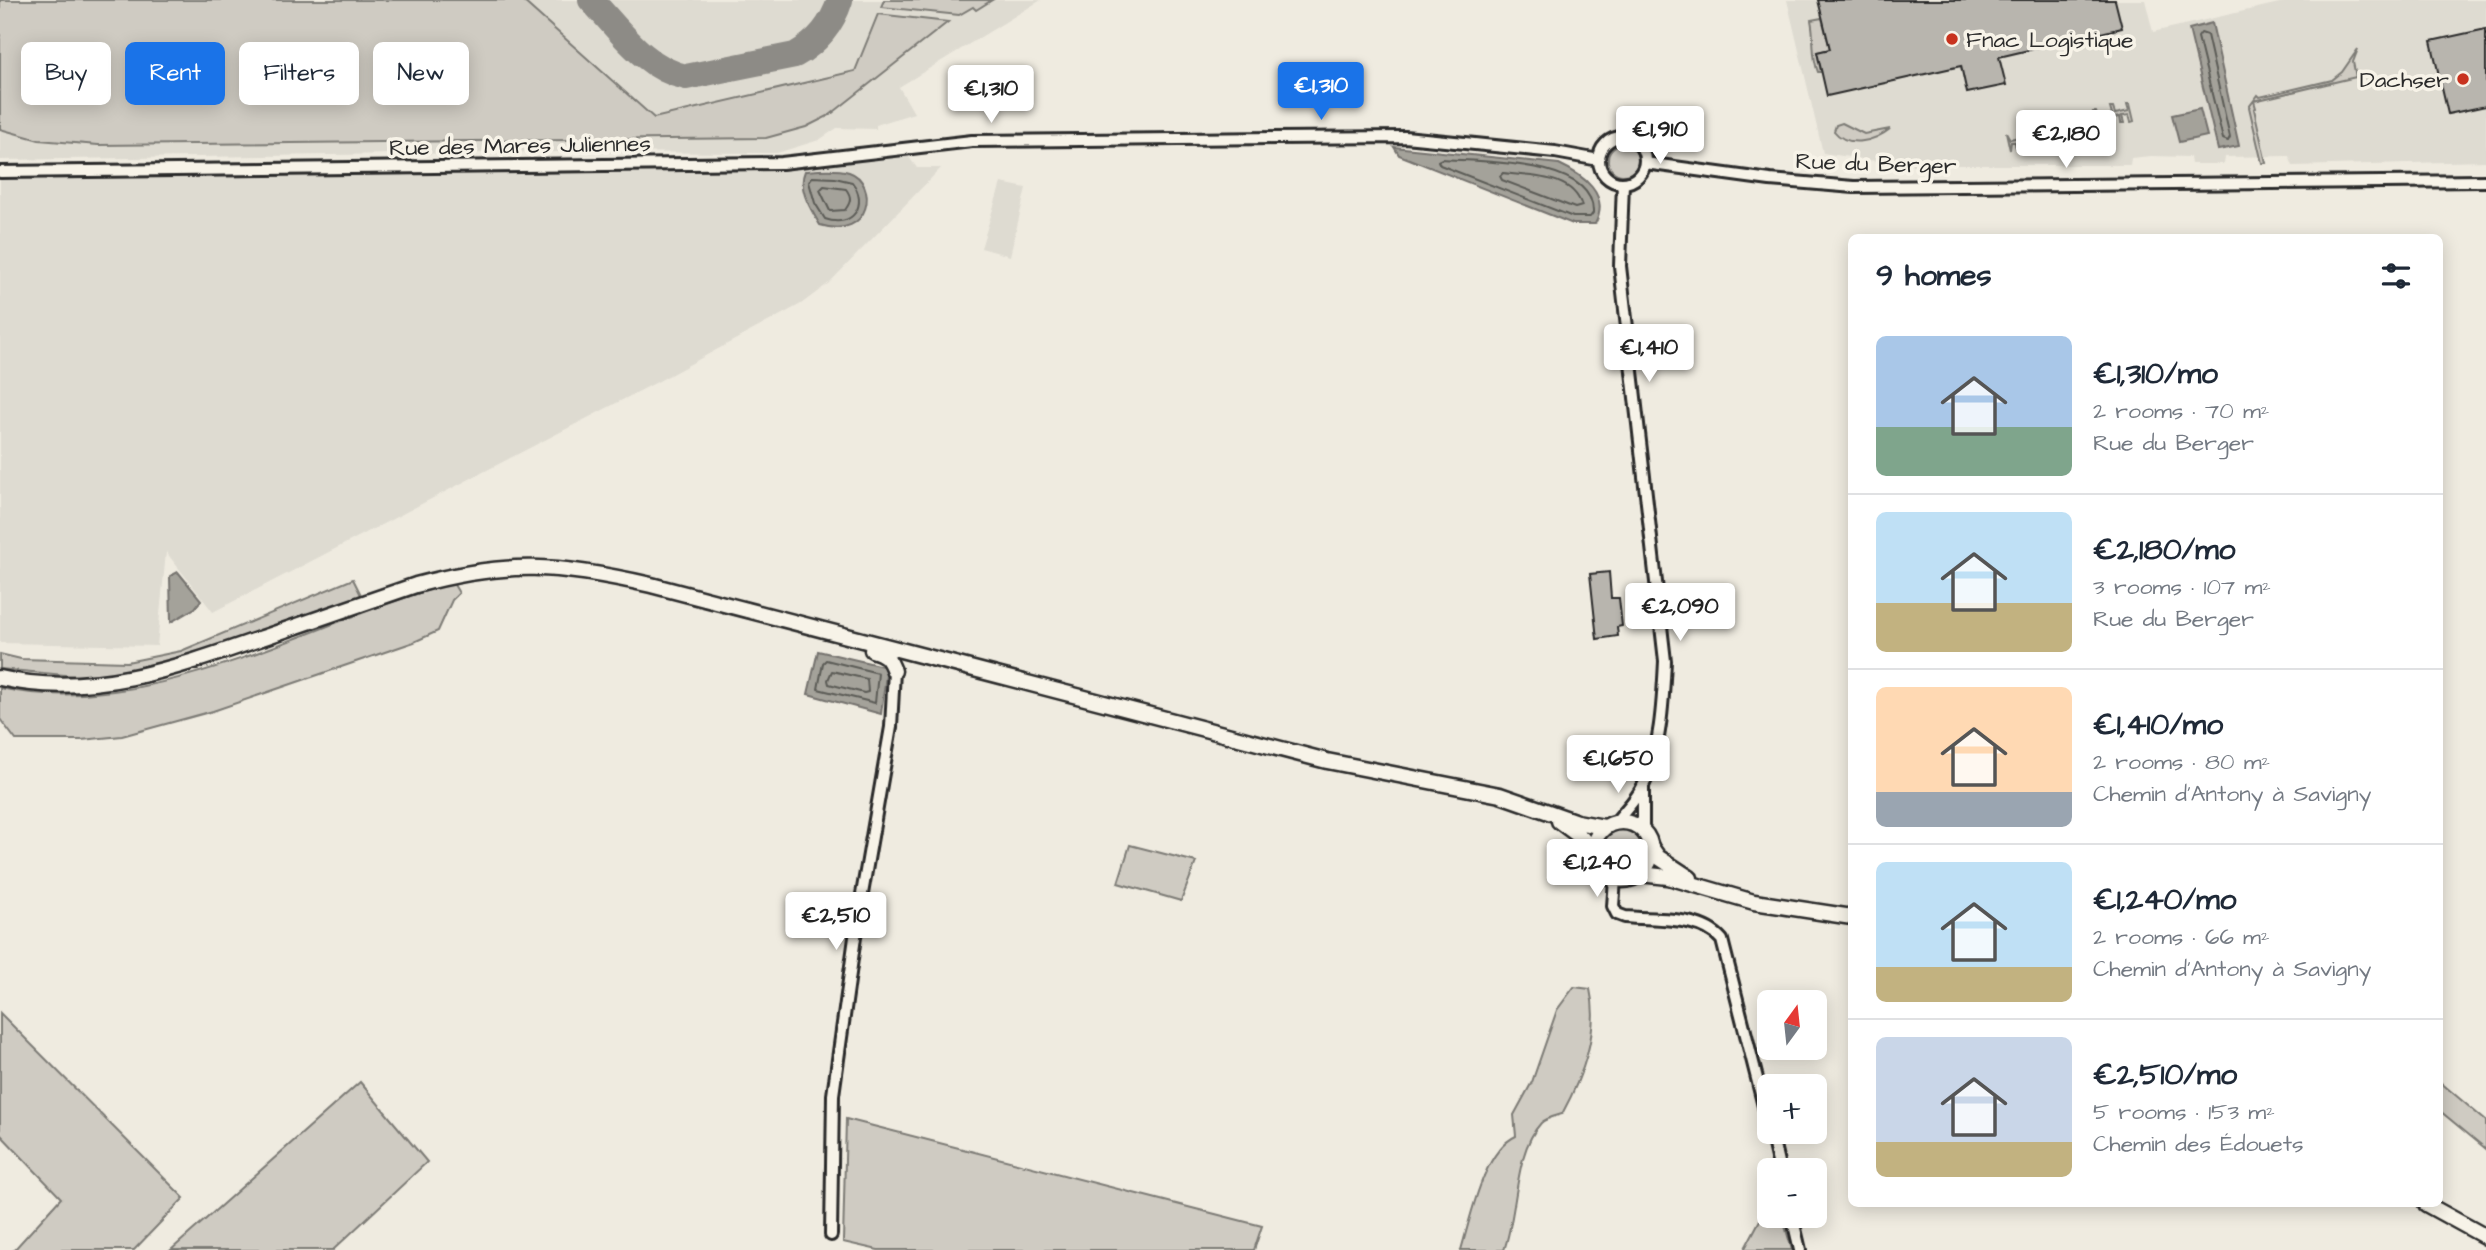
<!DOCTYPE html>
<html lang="en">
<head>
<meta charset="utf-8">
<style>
	:root { --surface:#fff; --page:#f2f2f3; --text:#1f2937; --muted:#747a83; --line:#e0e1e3; --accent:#1a73e8 }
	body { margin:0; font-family:"Architects Daughter",sans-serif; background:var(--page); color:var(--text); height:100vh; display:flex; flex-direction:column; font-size:26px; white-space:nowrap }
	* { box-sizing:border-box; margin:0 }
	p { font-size:23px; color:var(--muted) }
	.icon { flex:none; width:38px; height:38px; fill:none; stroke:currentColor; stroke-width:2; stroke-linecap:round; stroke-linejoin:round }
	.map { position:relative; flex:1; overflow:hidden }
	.side { position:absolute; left:1848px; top:234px; width:595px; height:973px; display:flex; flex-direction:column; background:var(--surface); border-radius:10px; box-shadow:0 4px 18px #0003 }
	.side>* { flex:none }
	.hud { position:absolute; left:21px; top:42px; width:665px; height:63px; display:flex; gap:14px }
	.needle { width:46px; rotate:15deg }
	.tools { position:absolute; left:1757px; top:990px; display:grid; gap:14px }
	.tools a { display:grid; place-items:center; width:70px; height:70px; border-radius:10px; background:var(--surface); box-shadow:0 4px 18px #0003; font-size:35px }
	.price { position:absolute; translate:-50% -60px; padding:0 16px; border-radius:7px; background:#fff; color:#222; font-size:23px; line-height:46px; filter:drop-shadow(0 2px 4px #0008) }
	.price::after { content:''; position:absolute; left:50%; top:42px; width:21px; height:16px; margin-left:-10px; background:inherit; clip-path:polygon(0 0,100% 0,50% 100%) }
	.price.selected { background:var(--accent); color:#fff }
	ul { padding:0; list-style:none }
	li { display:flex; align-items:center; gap:21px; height:175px; padding:0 28px }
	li+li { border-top:2px solid var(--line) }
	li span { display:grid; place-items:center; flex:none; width:196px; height:140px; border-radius:10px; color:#555 }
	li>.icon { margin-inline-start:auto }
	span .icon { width:84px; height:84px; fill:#fffc; stroke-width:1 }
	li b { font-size:30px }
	h2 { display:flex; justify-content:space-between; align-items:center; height:84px; padding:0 28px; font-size:30px }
	.chip { padding:0 24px; border-radius:10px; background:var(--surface); box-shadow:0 4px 18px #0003; font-size:24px; line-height:63px }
	.chip.selected { background:var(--accent); color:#fff }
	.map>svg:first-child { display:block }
	.built { fill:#dedbd1 }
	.green { fill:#cfcbc2; stroke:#7d7b76; stroke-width:2 }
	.water { fill:#a4a29a; stroke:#74726e; stroke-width:2 }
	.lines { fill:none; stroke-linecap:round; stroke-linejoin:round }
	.shore { stroke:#5b5b57; stroke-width:2 }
	.taxiway { stroke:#8d8b86; stroke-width:26 }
	.building { fill:#b8b5ae; stroke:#2b2b2b; stroke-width:2 }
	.minor-casing { stroke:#2b2b2b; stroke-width:16 }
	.major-casing { stroke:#2b2b2b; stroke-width:19 }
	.minor { stroke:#f7f3e8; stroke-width:10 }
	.major { stroke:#f7f3e8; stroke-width:14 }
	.poi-dot { fill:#c8321e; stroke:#f7f3e8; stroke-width:2.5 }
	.labels { text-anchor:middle; stroke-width:7; stroke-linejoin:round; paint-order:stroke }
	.poi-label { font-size:23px; fill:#2b2b2b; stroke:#f7f3e8; text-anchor:start }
	.street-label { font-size:23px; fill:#2b2b2b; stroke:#f7f3e8 }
</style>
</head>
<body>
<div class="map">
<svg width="2486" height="1250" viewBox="0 0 2486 1250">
	<rect width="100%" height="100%" fill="#efebe0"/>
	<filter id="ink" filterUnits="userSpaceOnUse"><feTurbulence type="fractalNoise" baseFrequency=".0143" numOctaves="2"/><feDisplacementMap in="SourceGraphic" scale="14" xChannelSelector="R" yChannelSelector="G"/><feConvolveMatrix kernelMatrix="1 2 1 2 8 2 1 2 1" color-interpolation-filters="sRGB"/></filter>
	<g filter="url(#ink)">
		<g class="built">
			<path d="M0 0H1041L899 87 914 113 876 125V129L837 128 819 140 777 153 542 152 0 160Z"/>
			<path d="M1787 0H2145L2153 32 2292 0H2486V161L2293 166 2289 156 2225 157 2224 164H2191L2190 157 2151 156 2131 158 2130 165H1902L1823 153Z"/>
			<path d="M906 153 917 168H941L829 283 801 304 657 382 213 612 166 552 157 646 0 643V164Z"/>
			<path d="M1001 183 1026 188 1010 256 981 248Z"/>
		</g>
		<g class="green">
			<path d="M0 0H522L654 118 855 71 878 14 948 22 830 115 806 127 766 138 98 145 39 140 0 129Z"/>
			<path d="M884 0H992L976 10 973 7 959 15 881 7Z"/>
			<path d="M1822 18 1830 49 1817 52 1821 72H1818C1811 56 1815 38 1811 20Z"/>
			<path d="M2358 49 2353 62 2356 77 2254 101 2256 108 2254 109 2266 163H2262L2249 107 2258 95 2260 97 2332 80 2342 72Z"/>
			<path d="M2127 104H2130L2134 121 2131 122 2129 115 2122 116 2124 123H2121L2120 117 2105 120 2106 127 2104 128 2102 121 2088 124 2090 131 2086 132 2084 125 2070 128 2072 135 2069 136 2067 129 2053 133 2054 139 2051 140 2049 133 2035 136 2036 144H2033L2031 138 2017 141 2016 148 2015 142H2011L2010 150 2006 132 2010 139 2023 136 2022 128H2026L2027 135 2041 132 2040 124H2043L2045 130 2058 127 2057 120 2061 119 2063 126 2076 123 2075 116H2078L2080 123 2094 120 2093 112H2096L2098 119 2112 115 2110 108H2113L2115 114 2129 111Z"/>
			<path d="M1842 123 1864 134 1890 129C1875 141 1848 149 1834 131L1836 125Z"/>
			<circle cx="1623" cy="160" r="15"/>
			<path d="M353 579 362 597 141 672 97 678 0 669V654L21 659 127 662 181 651Z"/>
			<path d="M453 583 459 593 452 600 438 631 414 642 213 711 122 736 81 740H16L0 719V688C153 721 308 622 453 583Z"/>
			<circle cx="1622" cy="851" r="23"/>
			<path d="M1130 845 1196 862 1181 901 1118 883Z"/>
			<path d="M1574 987 1590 989C1600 1032 1582 1077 1562 1114 1555 1116 1546 1118 1541 1123 1514 1152 1518 1212 1504 1250H1461C1471 1217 1483 1151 1516 1136L1514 1115 1532 1082 1557 1010Z"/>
			<path d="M0 1013 184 1198 134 1250H14L61 1198 0 1134Z"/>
			<path d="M360 1082 427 1162 333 1250H171Z"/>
			<path d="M2440 1082 2486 1121V1149L2440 1111Z"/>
			<path d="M846 1119 1262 1226 1254 1250H878L843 1242Z"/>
			<path d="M1769 1203V1216H1782L1792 1250H1744Z"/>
		</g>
		<g class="water">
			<path d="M2212 23 2239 146 2218 150 2189 29Z"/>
			<path d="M2200 109 2207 136 2179 142 2172 115Z"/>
			<path d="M1394 147 1559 164C1583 175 1611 195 1595 224H1573L1399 155Z"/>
			<path d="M805 171C818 170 835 168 849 172 879 182 872 241 820 225 811 209 797 189 805 171Z"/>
			<path d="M178 572 201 600 195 608 171 622 170 576Z"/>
			<path d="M818 651 887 667 881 714 808 694Z"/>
		</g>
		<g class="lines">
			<g class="shore">
				<path d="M2201 33 2207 35 2230 137 2228 141 2223 139 2198 37Z"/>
				<path d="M1442 159C1479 162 1595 159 1593 213L1590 217H1573L1440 165 1438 161Z"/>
				<path d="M1503 173C1531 177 1572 174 1582 206L1575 208 1502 180 1500 176Z"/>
				<path d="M812 177 835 178 852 182C869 204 853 229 825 219L815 203 809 182Z"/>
				<path d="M824 186 846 189C852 197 851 202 845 210L830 211 820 190Z"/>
				<path d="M826 660 878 673 875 703 818 689 823 663Z"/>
				<path d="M832 671 867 679 868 692 864 693 829 684 828 680Z"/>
			</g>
			<path class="taxiway" d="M591 0C619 29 645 69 686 77L795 55C818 42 832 25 840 0"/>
		</g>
		<g class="building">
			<path d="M1818 0H2115L2122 28 1999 57 2006 85 1967 93 1961 66 1827 96 1817 52 1830 49Z"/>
			<path d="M2486 29V106L2448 114 2431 41Z"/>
			<path d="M1609 572 1611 598H1619L1622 626 1617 627 1618 636 1597 639 1590 574Z"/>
		</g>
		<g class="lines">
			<g class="minor-casing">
				<g id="minor">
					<circle cx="1622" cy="160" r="23"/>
					<path d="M1645 163 1770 180 1854 187 2486 181"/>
					<path d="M0 172 782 163 972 141 1275 138 1405 137 1555 152 1599 160"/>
					<path d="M1616 822C1625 810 1637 799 1643 786 1661 749 1663 701 1665 661L1620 266 1623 183"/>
					<path d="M1643 830V787"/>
					<path d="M1615 879 1613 906 1617 914 1625 917C1656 920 1701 915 1722 940L1769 1126"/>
					<path d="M1771 1132 1780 1171"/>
					<path d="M1792 1216 1800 1250"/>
					<path d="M831 1235 833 1095 857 923 891 727 894 671"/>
				</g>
			</g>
			<g class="major-casing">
				<g id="major">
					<path d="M872 650C886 654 889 658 894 671"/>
					<path d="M0 678C92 699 179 667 265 637 315 620 366 602 416 585 508 560 559 564 651 585L1327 761 1500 795 1577 822 1604 827"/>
					<path d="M1559 821 1582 838 1592 851"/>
					<circle cx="1622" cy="851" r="29"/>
					<path d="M1651 847 1658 857 1690 878"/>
					<path d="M1640 874 1668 877 1754 902 1852 917"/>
					<path d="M2426 1204 2486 1237"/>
				</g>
			</g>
			<use href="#minor" class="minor"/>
			<use href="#major" class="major"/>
		</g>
	</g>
	<g class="poi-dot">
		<circle cx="1952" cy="39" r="7"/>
		<circle cx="2463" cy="79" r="7"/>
	</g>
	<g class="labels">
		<g class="poi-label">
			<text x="1966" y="47">Fnac Logistique</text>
			<text x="2449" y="87" text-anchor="end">Dachser</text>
		</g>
		<g class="street-label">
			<text transform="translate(520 145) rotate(-1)" y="8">Rue des Mares Juliennes</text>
			<text transform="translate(1876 163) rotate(2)" y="8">Rue du Berger</text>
		</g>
	</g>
</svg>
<div class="tools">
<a><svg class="needle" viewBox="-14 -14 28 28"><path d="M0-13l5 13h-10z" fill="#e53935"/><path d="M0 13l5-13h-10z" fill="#747a83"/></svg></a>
<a>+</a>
<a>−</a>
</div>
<b class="price selected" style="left:1321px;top:122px">€1,310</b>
<b class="price" style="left:991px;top:125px">€1,310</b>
<b class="price" style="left:1660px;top:166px">€1,910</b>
<b class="price" style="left:2066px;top:170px">€2,180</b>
<b class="price" style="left:1649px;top:384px">€1,410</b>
<b class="price" style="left:1680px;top:643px">€2,090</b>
<b class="price" style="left:1618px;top:795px">€1,650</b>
<b class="price" style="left:1597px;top:899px">€1,240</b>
<b class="price" style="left:836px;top:952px">€2,510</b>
<div class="hud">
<a class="chip">Buy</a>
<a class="chip selected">Rent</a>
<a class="chip">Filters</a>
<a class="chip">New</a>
</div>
<section class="side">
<h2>9 homes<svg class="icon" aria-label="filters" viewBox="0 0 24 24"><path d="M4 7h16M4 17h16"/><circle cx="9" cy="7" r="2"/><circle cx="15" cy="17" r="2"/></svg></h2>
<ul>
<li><span style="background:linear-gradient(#a9c7e8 65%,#7fa58c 0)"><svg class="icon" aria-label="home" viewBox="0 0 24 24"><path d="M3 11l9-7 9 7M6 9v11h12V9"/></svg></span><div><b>€1,310/mo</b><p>2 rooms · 70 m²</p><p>Rue du Berger</p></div></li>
<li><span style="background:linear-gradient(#bfe0f5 65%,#c2b280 0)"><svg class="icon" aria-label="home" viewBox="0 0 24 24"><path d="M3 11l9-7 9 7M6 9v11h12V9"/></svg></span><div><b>€2,180/mo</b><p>3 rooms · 107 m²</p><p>Rue du Berger</p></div></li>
<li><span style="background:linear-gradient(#ffd9b3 75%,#9aa5b1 0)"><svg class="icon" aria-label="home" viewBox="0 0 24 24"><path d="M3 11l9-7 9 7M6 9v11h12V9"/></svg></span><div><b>€1,410/mo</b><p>2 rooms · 80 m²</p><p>Chemin d'Antony à Savigny</p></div></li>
<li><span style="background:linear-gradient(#bfe0f5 75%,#c2b280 0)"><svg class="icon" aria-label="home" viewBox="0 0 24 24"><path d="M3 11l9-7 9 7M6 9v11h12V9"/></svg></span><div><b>€1,240/mo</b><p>2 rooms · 66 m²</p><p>Chemin d'Antony à Savigny</p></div></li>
<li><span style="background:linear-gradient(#c9d6e8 75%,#c2b280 0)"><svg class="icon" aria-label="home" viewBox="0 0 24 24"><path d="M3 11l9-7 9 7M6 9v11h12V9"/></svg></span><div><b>€2,510/mo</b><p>5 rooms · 153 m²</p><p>Chemin des Édouets</p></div></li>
</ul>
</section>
</div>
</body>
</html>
